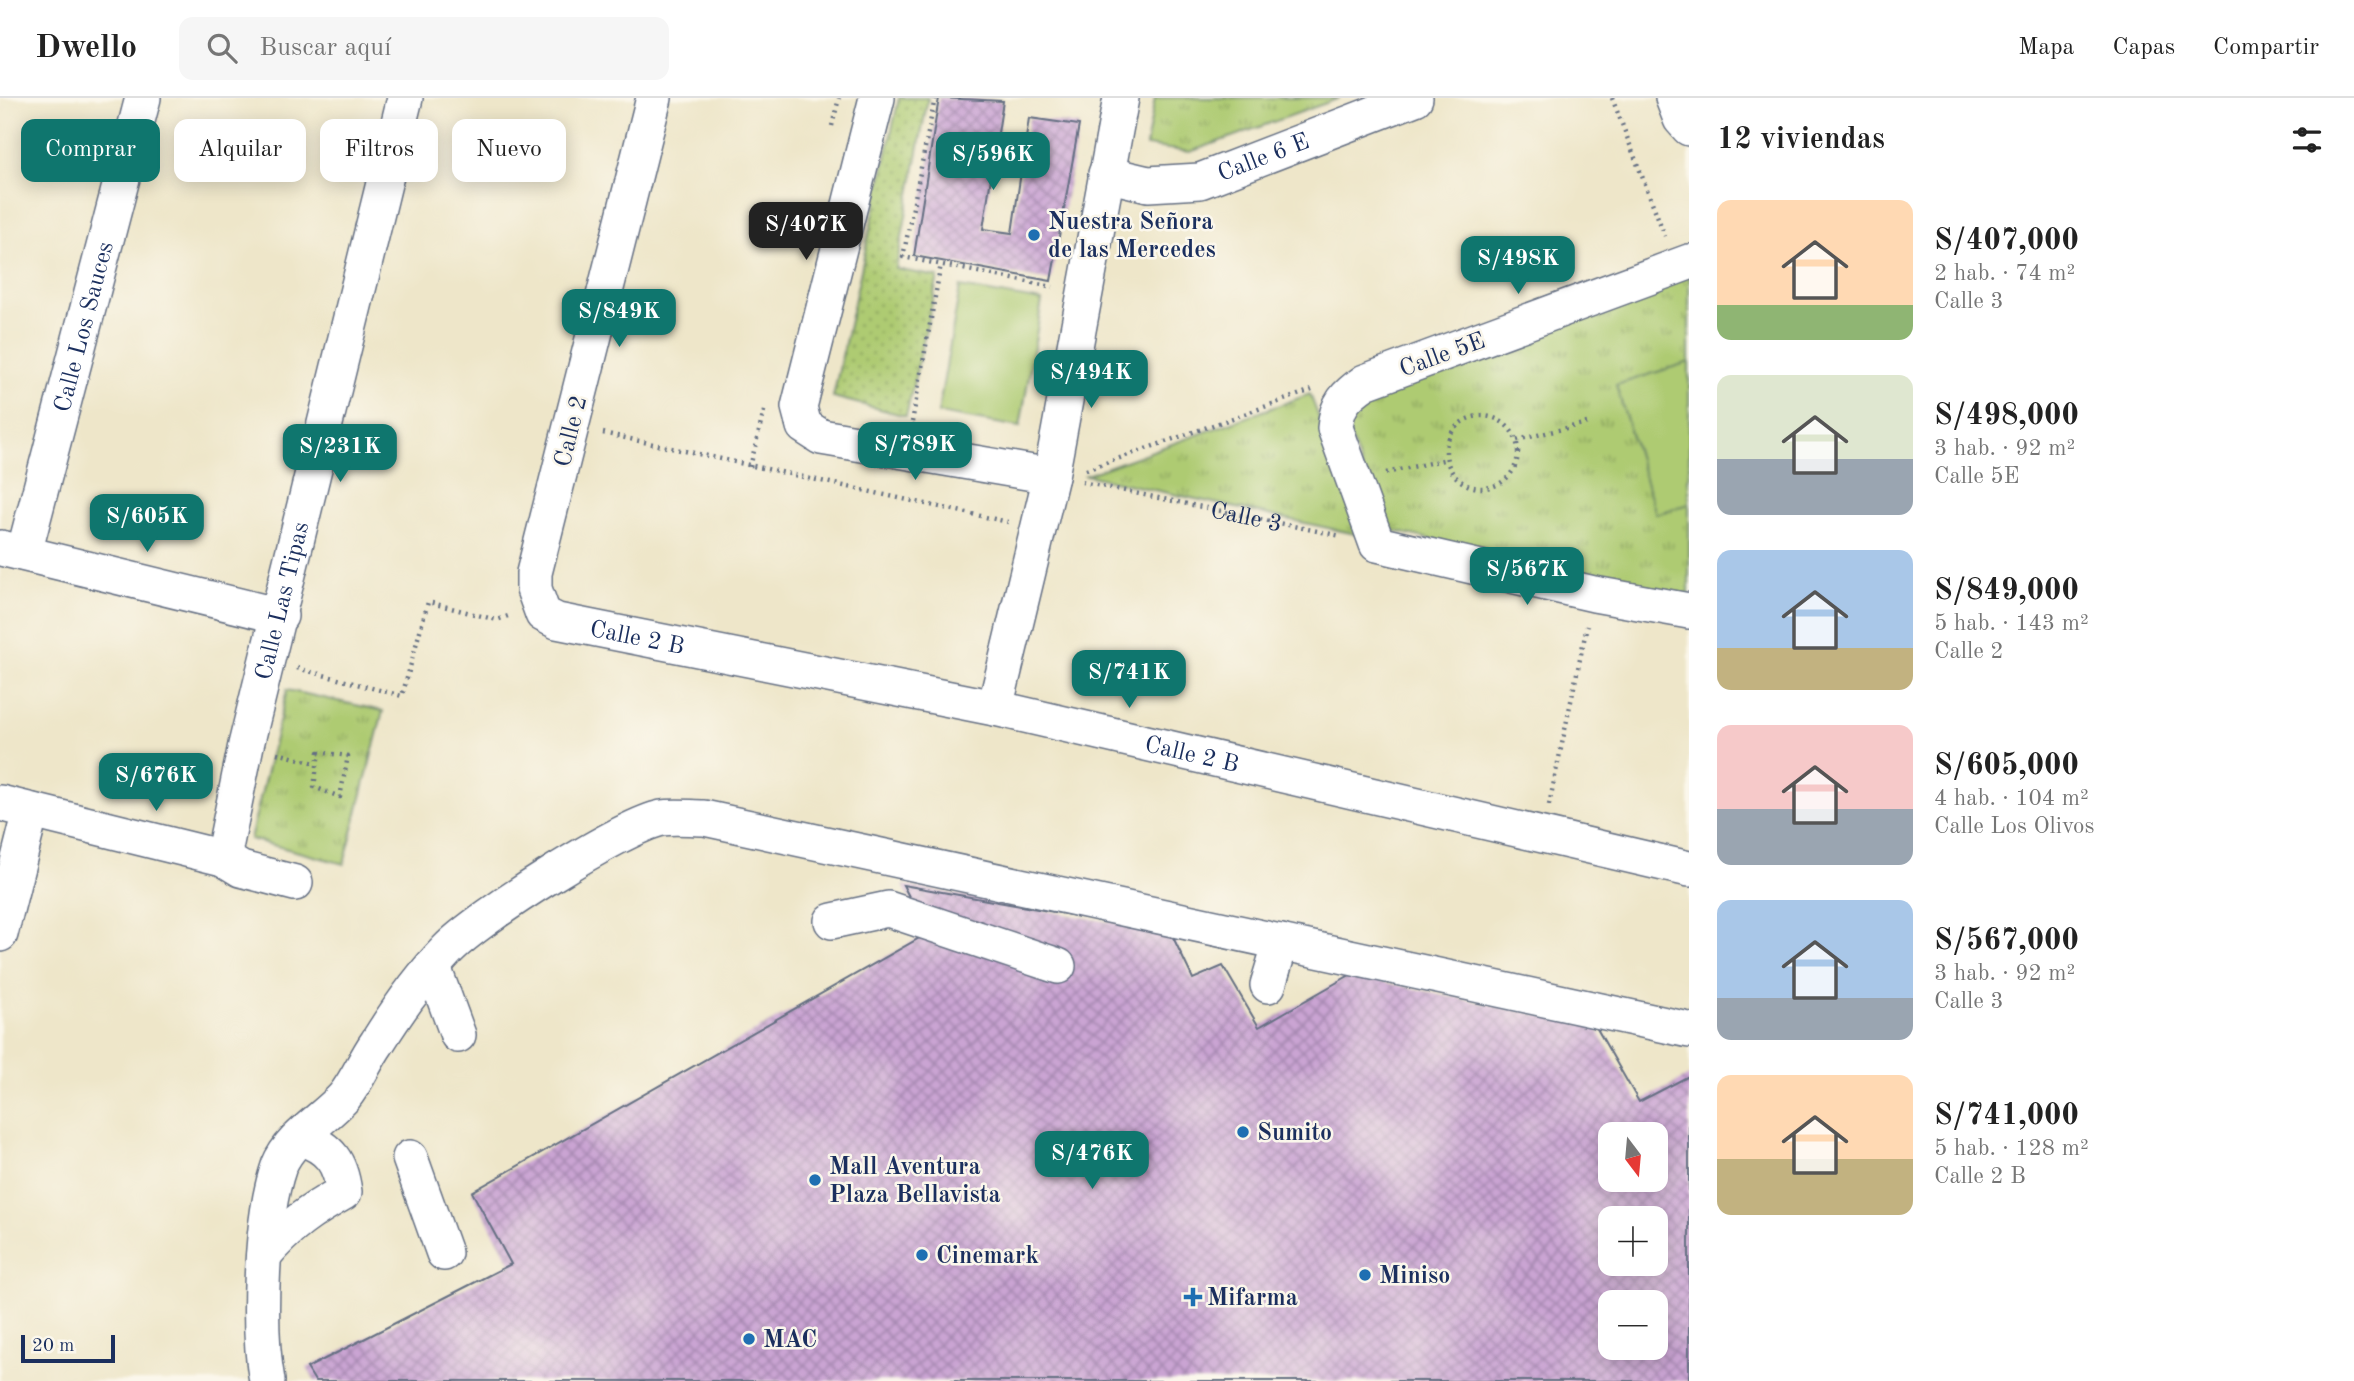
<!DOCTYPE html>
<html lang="es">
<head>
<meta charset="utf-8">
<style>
	:root { --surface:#fff; --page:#f6f6f6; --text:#222; --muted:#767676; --line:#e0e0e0; --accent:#0f766e }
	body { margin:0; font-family:"Old Standard TT",serif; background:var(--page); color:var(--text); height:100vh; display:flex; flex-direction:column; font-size:26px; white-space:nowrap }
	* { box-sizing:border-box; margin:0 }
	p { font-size:23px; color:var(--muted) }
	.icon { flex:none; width:38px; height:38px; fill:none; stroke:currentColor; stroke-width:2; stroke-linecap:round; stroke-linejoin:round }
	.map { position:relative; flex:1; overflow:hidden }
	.drawer { display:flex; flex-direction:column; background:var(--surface); width:665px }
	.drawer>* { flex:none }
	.banner { position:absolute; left:21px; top:21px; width:665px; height:63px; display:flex; gap:14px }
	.needle { width:46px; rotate:164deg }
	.buttons { position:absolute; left:1598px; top:1024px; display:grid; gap:14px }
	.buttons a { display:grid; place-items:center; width:70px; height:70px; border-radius:14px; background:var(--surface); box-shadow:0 4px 18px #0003; font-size:35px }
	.scale { position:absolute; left:21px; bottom:18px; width:94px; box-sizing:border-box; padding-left:7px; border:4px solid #1b2f5e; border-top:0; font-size:19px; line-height:24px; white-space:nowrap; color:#1b2f5e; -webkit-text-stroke:5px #fbf7ec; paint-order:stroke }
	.price { position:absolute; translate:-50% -60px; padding:0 16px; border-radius:14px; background:var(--accent); color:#fff; font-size:23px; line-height:46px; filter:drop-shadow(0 2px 4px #0008) }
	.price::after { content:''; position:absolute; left:50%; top:42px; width:21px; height:16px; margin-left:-10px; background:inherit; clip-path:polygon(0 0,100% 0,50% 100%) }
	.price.current { background:#222; color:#fff }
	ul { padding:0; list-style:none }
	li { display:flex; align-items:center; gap:21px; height:175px; padding:0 28px }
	li span { display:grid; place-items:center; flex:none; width:196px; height:140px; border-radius:14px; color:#555 }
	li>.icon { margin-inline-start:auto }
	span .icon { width:84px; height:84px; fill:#fffc; stroke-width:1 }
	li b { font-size:30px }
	h2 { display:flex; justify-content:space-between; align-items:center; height:84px; padding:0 28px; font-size:30px }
	.tag { padding:0 24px; border-radius:14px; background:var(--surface); box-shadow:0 4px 18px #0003; font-size:24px; line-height:63px }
	.tag.current { background:var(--accent); color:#fff }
	header { display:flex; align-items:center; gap:42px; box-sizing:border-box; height:98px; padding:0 35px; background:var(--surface); border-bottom:2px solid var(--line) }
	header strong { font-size:33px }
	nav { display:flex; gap:38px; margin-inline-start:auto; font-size:24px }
	.search { width:490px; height:63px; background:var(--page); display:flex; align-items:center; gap:18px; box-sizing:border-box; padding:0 24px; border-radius:14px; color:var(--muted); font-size:26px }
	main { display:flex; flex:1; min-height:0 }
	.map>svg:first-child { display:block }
	.grass { fill:url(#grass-dots); stroke:#647d68; stroke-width:2 }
	.park { fill:url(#park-tufts); stroke:#647d68; stroke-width:2 }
	.pitch { fill:#aecb72; stroke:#647d68; stroke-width:2 }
	.building { fill:url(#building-cross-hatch); fill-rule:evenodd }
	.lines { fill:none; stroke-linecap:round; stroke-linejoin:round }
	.minor-casing { stroke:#656f83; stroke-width:38 }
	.path { stroke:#656f83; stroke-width:4.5; stroke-dasharray:2 5; stroke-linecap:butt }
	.minor { stroke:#fff; stroke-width:35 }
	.poi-dot { fill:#1f6fb2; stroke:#fbf7ec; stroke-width:2.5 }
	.labels { text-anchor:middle; stroke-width:5; stroke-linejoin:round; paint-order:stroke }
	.street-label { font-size:24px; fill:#1b2f5e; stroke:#fbf7ec }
	.poi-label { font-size:24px; font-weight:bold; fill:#1b2f5e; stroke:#fbf7ec; text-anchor:start }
</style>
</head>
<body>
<header>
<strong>Dwello</strong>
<div class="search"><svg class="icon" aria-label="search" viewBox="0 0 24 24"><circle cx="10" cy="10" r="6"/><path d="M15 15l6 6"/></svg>Buscar aquí</div>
<nav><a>Mapa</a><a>Capas</a><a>Compartir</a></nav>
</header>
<main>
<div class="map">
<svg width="1689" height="1283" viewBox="0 0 1689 1283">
	<defs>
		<pattern id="grass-dots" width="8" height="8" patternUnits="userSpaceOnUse" patternTransform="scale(1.75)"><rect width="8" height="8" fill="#aecb72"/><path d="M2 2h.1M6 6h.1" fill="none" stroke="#8da561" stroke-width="1.8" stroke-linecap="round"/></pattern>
		<pattern id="park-tufts" width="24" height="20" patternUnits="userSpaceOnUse" patternTransform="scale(1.75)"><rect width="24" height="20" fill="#aecb72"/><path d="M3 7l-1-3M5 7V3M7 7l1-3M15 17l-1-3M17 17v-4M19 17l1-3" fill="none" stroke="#8da561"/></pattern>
		<pattern id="building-cross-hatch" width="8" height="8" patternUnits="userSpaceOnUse" patternTransform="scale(1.75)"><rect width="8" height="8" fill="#caa4d3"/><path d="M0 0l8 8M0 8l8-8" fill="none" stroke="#a386ae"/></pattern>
	</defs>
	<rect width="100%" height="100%" fill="#fbf7ec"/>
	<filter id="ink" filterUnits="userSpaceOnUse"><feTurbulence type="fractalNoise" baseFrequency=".0143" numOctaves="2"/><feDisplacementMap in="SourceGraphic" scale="14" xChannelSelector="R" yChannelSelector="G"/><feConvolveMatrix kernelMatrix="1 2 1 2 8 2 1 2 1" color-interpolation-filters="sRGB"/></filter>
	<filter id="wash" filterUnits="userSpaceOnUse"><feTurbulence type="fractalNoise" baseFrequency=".00686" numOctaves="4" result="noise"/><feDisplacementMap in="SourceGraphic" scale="28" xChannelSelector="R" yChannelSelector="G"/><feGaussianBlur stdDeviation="1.57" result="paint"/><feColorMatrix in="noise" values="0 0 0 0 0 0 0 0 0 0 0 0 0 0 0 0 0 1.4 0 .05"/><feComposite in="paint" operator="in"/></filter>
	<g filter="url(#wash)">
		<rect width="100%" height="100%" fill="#eee6c9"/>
		<path class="grass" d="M899 0H928L896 171 938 179 906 318 833 299Z"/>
		<g class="park">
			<path d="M1155 0H1340L1190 54 1146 48Z"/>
			<path d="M1689 170V500L1385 431 1345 325 1354 303Z"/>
			<path d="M1310 296 1361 431 1360 437 1086 377Z"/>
			<path d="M287 592 383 613 344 766 250 741Z"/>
		</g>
		<g class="pitch">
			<path d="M960 189 1042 203 1020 329 938 315Z"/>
			<path d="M1689 264V406L1656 416 1616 287Z"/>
		</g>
		<g id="blocks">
			<g class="building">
				<path d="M939 0 1003 3 983 131 1012 135 1029 20 1079 27 1051 183 914 158Z"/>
				<path d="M903 787 1171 835 1193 881 1223 868 1259 929 1350 877 1596 929 1639 1004 1689 978V1283H315L307 1270 511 1166 472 1094 928 835ZM1610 1036H1656V1082H1610ZM1610 1120H1656V1166H1610ZM1610 1204H1656V1250H1610Z"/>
			</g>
		</g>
	</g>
	<g filter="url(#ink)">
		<use href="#blocks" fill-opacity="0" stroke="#656f83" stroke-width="2"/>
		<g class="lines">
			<g class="minor-casing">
				<g id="minor">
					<path id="s2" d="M654 0 534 475V491L543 516 557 523 995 610 1689 771"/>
					<path d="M877 0 799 309 804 328 821 339 1051 378"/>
					<path d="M1673 0 1681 21 1689 30"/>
					<path id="s3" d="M1106 76 1148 86 1200 83 1415 0"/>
					<path d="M1689 164 1365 284C1346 297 1337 306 1335 330L1377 446 1594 496 1689 513"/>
					<path d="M1 450 280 518"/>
					<path id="s4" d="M24 455 143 0"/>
					<path d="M995 610 1051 378 1121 0"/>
					<path d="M0 705 223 760 241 771 295 785"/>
					<path id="s5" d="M223 760 246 647 405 0"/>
					<path d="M832 823 888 811 1058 868"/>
					<path d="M0 836 31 713"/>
					<path d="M433 869 458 937"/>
					<path d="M1268 887 1281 844"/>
					<path d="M410 1060 444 1155"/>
					<path d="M264 1157C287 1129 312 1112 344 1094 340 1064 330 1050 302 1040"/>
					<path d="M267 1283C257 1229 261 1119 279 1068 290 1040 324 1021 344 999 357 983 365 962 377 945 397 913 421 879 447 852 477 820 622 728 662 720 675 718 691 720 704 720L1689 932"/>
				</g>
			</g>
			<g class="path">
				<path d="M935 0 903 159 1053 189"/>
				<path d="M1612 0 1665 138"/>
				<path d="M832 28 839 0"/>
				<circle cx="1482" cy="354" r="36"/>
				<path d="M912 324 941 166"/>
				<path d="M603 335 1008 424"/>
				<path d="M1517 342 1587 325"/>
				<path d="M750 369 765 309"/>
				<path d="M1086 372 1312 292"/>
				<path d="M1386 375 1447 361"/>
				<path id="s1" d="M1082 384 1341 438"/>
				<path d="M297 570 402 598 428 504 497 522 508 518"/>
				<path d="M319 654 348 658 340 699 314 689Z"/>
				<path d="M277 655 315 665"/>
				<path d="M1549 707 1587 528"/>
			</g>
			<use href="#minor" class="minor"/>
		</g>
	</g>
	<g class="poi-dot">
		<circle cx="1034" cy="137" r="7"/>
		<circle cx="1243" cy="1034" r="7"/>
		<circle cx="815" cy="1082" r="7"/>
		<circle cx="922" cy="1157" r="7"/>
		<circle cx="1365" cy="1177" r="7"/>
		<path d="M1189.5 1188.5h7v7h7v7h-7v7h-7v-7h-7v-7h7z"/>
		<circle cx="749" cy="1241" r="7"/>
	</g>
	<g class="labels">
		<g class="street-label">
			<text dy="8" stroke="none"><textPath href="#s3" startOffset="163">Calle 6 E</textPath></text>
			<text dy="8" stroke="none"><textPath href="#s4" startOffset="234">Calle Los Sauces</textPath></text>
			<text transform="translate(1442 256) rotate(-20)" y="8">Calle 5E</text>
			<text transform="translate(570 333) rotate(-76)" y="8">Calle 2</text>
			<text dy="8" stroke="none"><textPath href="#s1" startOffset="168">Calle 3</textPath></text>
			<text dy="8" stroke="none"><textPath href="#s5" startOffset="264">Calle Las Tipas</textPath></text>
			<text dy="8" stroke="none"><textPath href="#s2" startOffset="630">Calle 2 B</textPath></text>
			<text dy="8" stroke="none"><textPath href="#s2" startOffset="1197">Calle 2 B</textPath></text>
		</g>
		<g class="poi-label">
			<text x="1048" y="131">Nuestra Señora<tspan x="1048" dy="28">de las Mercedes</tspan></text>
			<text x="1257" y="1042">Sumito</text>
			<text x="829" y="1076">Mall Aventura<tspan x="829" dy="28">Plaza Bellavista</tspan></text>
			<text x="936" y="1165">Cinemark</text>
			<text x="1379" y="1185">Miniso</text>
			<text x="1207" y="1207">Mifarma</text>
			<text x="763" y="1249">MAC</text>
		</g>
	</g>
</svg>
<div class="buttons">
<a><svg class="needle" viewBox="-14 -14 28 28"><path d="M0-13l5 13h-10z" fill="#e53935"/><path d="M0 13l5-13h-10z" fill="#767676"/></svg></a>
<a>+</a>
<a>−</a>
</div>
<div class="scale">20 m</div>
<b class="price" style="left:993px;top:94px">S/596K</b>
<b class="price current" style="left:806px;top:164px">S/407K</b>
<b class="price" style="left:1518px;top:198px">S/498K</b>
<b class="price" style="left:619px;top:251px">S/849K</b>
<b class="price" style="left:1091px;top:312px">S/494K</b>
<b class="price" style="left:915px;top:384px">S/789K</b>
<b class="price" style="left:340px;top:386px">S/231K</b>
<b class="price" style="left:147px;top:456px">S/605K</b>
<b class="price" style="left:1527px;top:509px">S/567K</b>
<b class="price" style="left:1129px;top:612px">S/741K</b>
<b class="price" style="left:156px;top:715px">S/676K</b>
<b class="price" style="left:1092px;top:1093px">S/476K</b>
<div class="banner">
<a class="tag current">Comprar</a>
<a class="tag">Alquilar</a>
<a class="tag">Filtros</a>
<a class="tag">Nuevo</a>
</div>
</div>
<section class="drawer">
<h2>12 viviendas<svg class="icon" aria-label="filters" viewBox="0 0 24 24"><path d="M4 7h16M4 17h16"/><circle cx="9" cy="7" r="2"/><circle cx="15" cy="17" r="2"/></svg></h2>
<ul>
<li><span style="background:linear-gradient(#ffd9b3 75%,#8fb573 0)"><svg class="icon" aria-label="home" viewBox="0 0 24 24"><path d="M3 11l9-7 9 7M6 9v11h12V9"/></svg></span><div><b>S/407,000</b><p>2 hab. · 74 m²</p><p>Calle 3</p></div></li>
<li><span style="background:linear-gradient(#dfe7d0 60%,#9aa5b1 0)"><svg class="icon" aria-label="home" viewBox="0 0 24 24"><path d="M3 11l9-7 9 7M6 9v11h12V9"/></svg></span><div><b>S/498,000</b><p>3 hab. · 92 m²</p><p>Calle 5E</p></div></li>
<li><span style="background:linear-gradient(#a9c7e8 70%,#c2b280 0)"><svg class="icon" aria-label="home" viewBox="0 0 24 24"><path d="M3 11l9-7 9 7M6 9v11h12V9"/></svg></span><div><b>S/849,000</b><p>5 hab. · 143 m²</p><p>Calle 2</p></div></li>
<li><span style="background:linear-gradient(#f6c9c9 60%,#9aa5b1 0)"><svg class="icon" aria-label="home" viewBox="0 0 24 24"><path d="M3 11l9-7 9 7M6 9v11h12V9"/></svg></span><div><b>S/605,000</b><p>4 hab. · 104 m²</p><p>Calle Los Olivos</p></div></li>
<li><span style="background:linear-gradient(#a9c7e8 70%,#9aa5b1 0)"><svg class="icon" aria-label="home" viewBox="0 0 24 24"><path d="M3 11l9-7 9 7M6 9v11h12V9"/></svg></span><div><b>S/567,000</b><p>3 hab. · 92 m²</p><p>Calle 3</p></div></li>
<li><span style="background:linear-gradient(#ffd9b3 60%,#c2b280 0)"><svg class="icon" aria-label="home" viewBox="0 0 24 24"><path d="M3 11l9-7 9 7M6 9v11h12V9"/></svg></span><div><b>S/741,000</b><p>5 hab. · 128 m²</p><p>Calle 2 B</p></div></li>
</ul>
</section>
</main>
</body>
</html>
